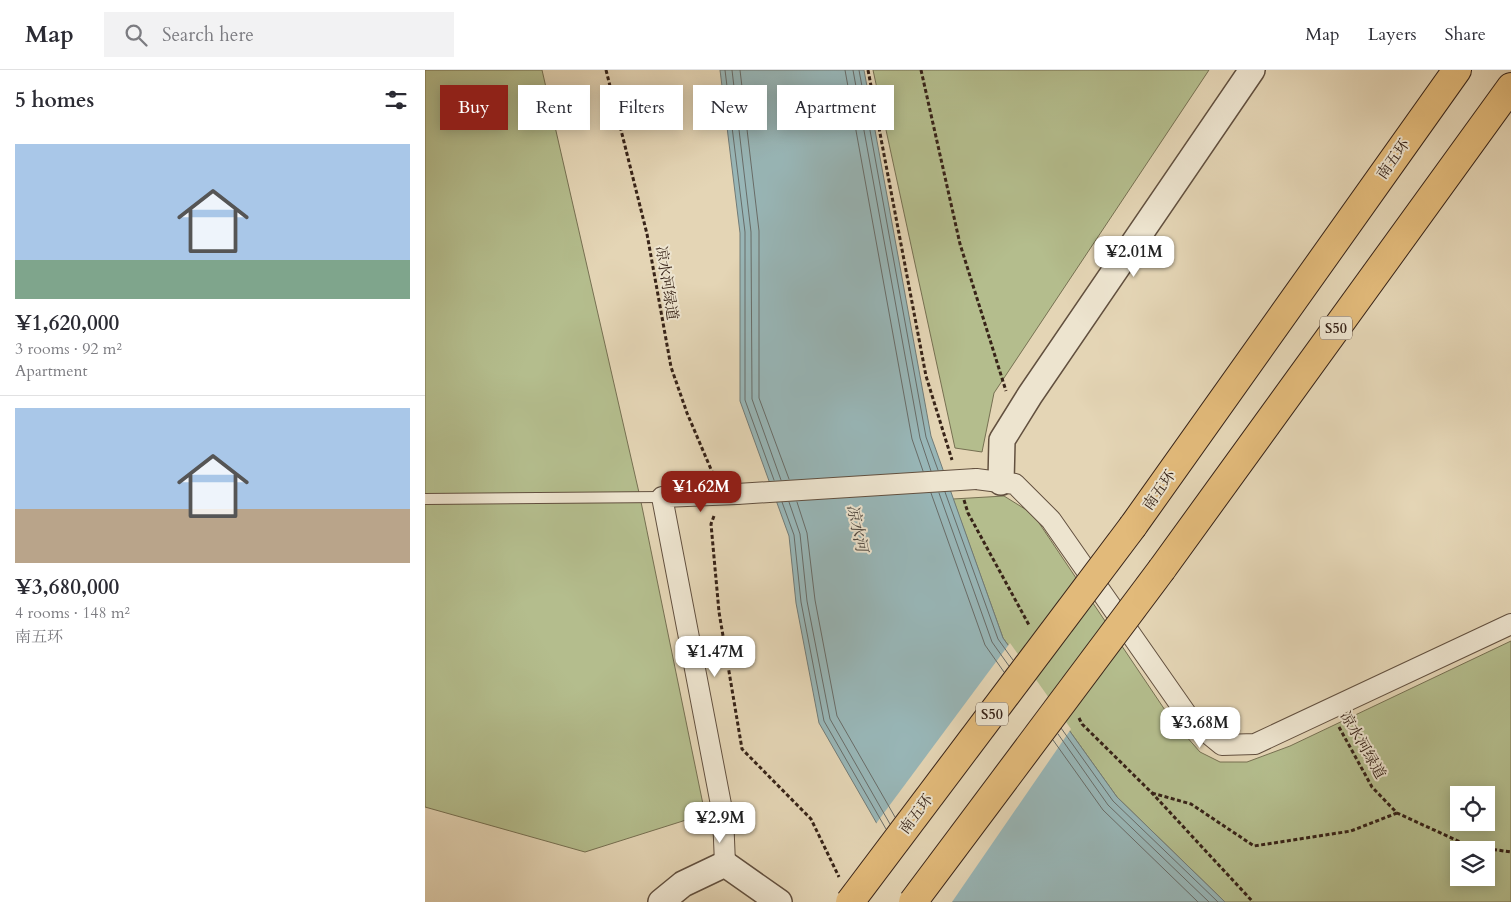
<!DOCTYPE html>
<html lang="en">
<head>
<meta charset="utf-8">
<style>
	:root { --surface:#fff; --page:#f2f2f3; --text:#2b2b33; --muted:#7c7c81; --line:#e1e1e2; --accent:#8f2418 }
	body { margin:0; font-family:Cardo,"Noto Serif SC",serif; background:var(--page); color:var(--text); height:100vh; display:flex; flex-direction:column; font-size:19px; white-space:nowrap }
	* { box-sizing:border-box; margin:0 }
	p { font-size:16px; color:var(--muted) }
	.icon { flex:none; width:28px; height:28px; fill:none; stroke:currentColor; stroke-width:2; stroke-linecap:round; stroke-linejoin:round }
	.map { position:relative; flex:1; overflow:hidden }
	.details { display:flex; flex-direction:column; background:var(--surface); width:425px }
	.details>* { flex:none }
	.top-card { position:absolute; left:15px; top:15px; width:475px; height:45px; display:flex; gap:10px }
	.tools { position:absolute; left:1025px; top:716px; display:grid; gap:10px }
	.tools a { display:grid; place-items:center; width:45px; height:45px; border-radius:0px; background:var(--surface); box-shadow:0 2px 12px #0003; font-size:25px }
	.price { position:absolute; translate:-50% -42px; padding:0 11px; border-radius:10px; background:#fff; color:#222; font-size:16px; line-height:32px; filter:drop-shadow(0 1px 2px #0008) }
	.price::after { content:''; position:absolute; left:50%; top:30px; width:15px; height:11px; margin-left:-8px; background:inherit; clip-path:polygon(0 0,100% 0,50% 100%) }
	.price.active { background:var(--accent); color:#fff }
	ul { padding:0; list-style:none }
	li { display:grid; align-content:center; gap:10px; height:265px; padding:0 15px }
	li+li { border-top:1px solid var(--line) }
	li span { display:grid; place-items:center; height:155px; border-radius:0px; color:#555 }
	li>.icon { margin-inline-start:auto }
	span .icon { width:90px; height:90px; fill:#fffc; stroke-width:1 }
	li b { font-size:21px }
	h2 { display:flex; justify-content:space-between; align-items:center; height:60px; padding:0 15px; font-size:21px }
	.chip { padding:0 18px; border-radius:0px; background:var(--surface); box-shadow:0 2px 12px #0003; font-size:18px; line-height:45px }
	.chip.active { background:var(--accent); color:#fff }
	header { display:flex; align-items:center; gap:30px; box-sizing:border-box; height:70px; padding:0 25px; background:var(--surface); border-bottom:1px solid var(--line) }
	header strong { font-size:24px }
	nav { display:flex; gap:28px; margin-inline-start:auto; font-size:18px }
	.search { width:350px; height:45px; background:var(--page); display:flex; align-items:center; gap:12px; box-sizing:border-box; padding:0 18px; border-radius:0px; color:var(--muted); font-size:19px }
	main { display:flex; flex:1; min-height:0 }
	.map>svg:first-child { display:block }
	.green { fill:#b4bd8d; stroke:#767052; fill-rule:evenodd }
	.water { fill:#98b6b7; stroke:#717b77 }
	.pier { fill:#e4d5b5 }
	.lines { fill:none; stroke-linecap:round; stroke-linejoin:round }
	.shore { stroke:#686c68; stroke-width:1 }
	.service-casing { stroke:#62503f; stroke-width:12 }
	.minor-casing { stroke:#62503f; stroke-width:22 }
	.tertiary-casing { stroke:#62503f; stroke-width:28 }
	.motorway-casing { stroke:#372318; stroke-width:30 }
	.path { stroke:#372318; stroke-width:3; stroke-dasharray:4 2.5; stroke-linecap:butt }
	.service { stroke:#ede4cf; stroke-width:10 }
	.minor { stroke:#ede4cf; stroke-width:20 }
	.tertiary { stroke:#ede4cf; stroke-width:25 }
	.motorway { stroke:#e2ba7a; stroke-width:28 }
	.minor-bridge-casing { stroke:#62503f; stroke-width:22; stroke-linecap:butt }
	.motorway-bridge-casing { stroke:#372318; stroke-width:30; stroke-linecap:butt }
	.minor-bridge { stroke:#ede4cf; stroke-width:20 }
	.motorway-bridge { stroke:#e2ba7a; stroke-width:28 }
	.labels { text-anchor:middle; stroke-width:4; stroke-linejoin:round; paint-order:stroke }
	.shield { fill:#ede4cf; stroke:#6e5d4f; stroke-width:1 }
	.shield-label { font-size:14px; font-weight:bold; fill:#372318 }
	.street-label { font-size:15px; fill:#372318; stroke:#ede4cf }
	.water-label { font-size:16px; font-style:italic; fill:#4f4840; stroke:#ede4cf }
</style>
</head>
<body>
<header>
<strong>Map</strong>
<div class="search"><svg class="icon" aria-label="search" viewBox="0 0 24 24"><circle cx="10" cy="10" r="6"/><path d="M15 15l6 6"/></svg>Search here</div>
<nav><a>Map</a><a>Layers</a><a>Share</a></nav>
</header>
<main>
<section class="details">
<h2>5 homes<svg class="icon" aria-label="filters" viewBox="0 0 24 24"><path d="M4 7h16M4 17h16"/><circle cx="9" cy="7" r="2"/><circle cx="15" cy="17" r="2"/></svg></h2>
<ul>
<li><span style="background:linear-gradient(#a9c7e8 75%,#7fa58c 0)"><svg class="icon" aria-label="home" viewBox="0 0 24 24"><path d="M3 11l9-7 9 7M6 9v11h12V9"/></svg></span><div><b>¥1,620,000</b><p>3 rooms · 92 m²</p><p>Apartment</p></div></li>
<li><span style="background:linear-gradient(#a9c7e8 65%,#b9a48a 0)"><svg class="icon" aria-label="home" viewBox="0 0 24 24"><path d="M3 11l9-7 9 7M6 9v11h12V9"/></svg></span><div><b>¥3,680,000</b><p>4 rooms · 148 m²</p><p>南五环</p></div></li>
</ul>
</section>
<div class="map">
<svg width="1086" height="832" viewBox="0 0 1086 832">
	<rect width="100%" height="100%" fill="#e4d5b5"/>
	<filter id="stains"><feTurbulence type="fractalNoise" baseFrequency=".004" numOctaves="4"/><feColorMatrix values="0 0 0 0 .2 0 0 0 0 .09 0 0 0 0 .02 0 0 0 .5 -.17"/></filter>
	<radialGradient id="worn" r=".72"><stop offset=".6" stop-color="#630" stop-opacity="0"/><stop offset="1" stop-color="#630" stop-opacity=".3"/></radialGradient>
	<g class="green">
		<path d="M0 0H117L215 427 280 744 160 782 0 737Z"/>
		<path d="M448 0H784L569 323 557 382 530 378Z"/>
		<path d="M579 426 608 444 746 649 775 682 795 692H822L865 676 1086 571V832H800L692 727 578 568 528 429ZM1034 725H1061V752H1034ZM1034 780H1061V808H1034Z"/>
	</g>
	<path class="water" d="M295 0H439L506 366 578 568 692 727 800 832H497L394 653 371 533 364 466 315 331V163Z"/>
	<path class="pier" d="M585 573 646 659 527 832H494L450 755Z"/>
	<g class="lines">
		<g class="shore">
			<path d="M300 0 320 162V330L349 410"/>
			<path d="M307 0 326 162 327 329 356 410"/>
			<path d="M315 0 334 161V328L364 409"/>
			<path d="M420 0 487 369 498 401"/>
			<path d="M428 0 495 368 506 401"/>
			<path d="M434 0 501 367 513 400"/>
			<path d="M520 422 573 569 588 590"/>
			<path d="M506 423 560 575 579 602"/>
			<path d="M514 423 567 572 584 596"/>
			<path d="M357 432 369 465 376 532 399 651 461 759"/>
			<path d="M364 432 375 464 382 531 405 649 465 754"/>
			<path d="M372 432 382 463 390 530 412 646 470 747"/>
			<path d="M636 658 688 731 793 832"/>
			<path d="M633 664 683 735 784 832"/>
			<path d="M628 670 678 740 773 832"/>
		</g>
		<g class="service-casing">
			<path id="service" d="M0 429 237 427"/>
		</g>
		<g class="minor-casing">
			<g id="minor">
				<path d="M551 409 590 414 626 450 765 649 797 675 830 674 1086 554"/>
				<path d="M300 794 298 745 237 427 312 424"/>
			</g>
		</g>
		<g class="tertiary-casing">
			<g id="tertiary">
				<path d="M576 412 577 370 605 325 827 0"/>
				<path d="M236 832 258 814 300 794 354 832"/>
			</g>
		</g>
		<g class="motorway-casing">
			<g id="motorway">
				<path d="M708 456 1032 0"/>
				<path d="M737 499 1086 17"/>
			</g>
		</g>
		<g class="path">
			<path d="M181 0 222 164 246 297 262 343 288 404"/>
			<path d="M443 0 501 306 527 390"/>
			<path d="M496 0 535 174 581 321"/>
			<path d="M539 430 543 443 604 555"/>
			<path d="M289 446 286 454 294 542 317 679 386 749 414 807"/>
			<path d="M654 648 657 654 727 723 828 832"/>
			<path d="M914 657 947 717 972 743 1044 776 1086 782"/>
			<path d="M727 723 766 734 829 776 926 761 972 743"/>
		</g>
		<use href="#service" class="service"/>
		<use href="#minor" class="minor"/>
		<use href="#tertiary" class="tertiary"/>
		<use href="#motorway" class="motorway"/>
		<g class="minor-bridge-casing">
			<path id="minor-bridge" d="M312 424 551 409"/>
		</g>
		<g class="motorway-bridge-casing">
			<g id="motorway-bridge">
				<path d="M425 832 708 456"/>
				<path d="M488 832 737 499"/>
			</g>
		</g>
		<use href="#minor-bridge" class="minor-bridge"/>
		<use href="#motorway-bridge" class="motorway-bridge"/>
	</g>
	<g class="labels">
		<g class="shield">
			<rect x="895" y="246.5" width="32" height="23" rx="4"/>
			<rect x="551" y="632.5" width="32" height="23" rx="4"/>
		</g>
		<g class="shield-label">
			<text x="911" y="263">S50</text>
			<text x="567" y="649">S50</text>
		</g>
		<g class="street-label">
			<text transform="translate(968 89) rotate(-55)" y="5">南五环</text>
			<text transform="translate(242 213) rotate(81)" y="5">凉水河绿道</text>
			<text transform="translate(734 420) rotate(-55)" y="5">南五环</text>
			<text transform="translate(938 675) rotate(60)" y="5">凉水河绿道</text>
			<text transform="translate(491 744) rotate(-53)" y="5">南五环</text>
		</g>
		<g class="water-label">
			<text transform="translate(433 458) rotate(78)" y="6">凉水河</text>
		</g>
	</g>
	<rect width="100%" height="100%" filter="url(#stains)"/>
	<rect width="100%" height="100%" fill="url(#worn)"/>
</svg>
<div class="tools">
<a><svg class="icon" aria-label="locate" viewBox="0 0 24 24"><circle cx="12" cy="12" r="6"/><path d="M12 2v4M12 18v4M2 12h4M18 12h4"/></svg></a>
<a><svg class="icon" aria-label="layers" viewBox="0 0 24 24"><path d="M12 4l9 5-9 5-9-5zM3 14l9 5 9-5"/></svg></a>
</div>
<b class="price" style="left:709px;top:208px">¥2.01M</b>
<b class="price active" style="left:276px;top:443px">¥1.62M</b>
<b class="price" style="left:290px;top:608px">¥1.47M</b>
<b class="price" style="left:775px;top:679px">¥3.68M</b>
<b class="price" style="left:295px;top:774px">¥2.9M</b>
<div class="top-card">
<a class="chip active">Buy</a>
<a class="chip">Rent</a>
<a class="chip">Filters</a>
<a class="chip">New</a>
<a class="chip">Apartment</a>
</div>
</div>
</main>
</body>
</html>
